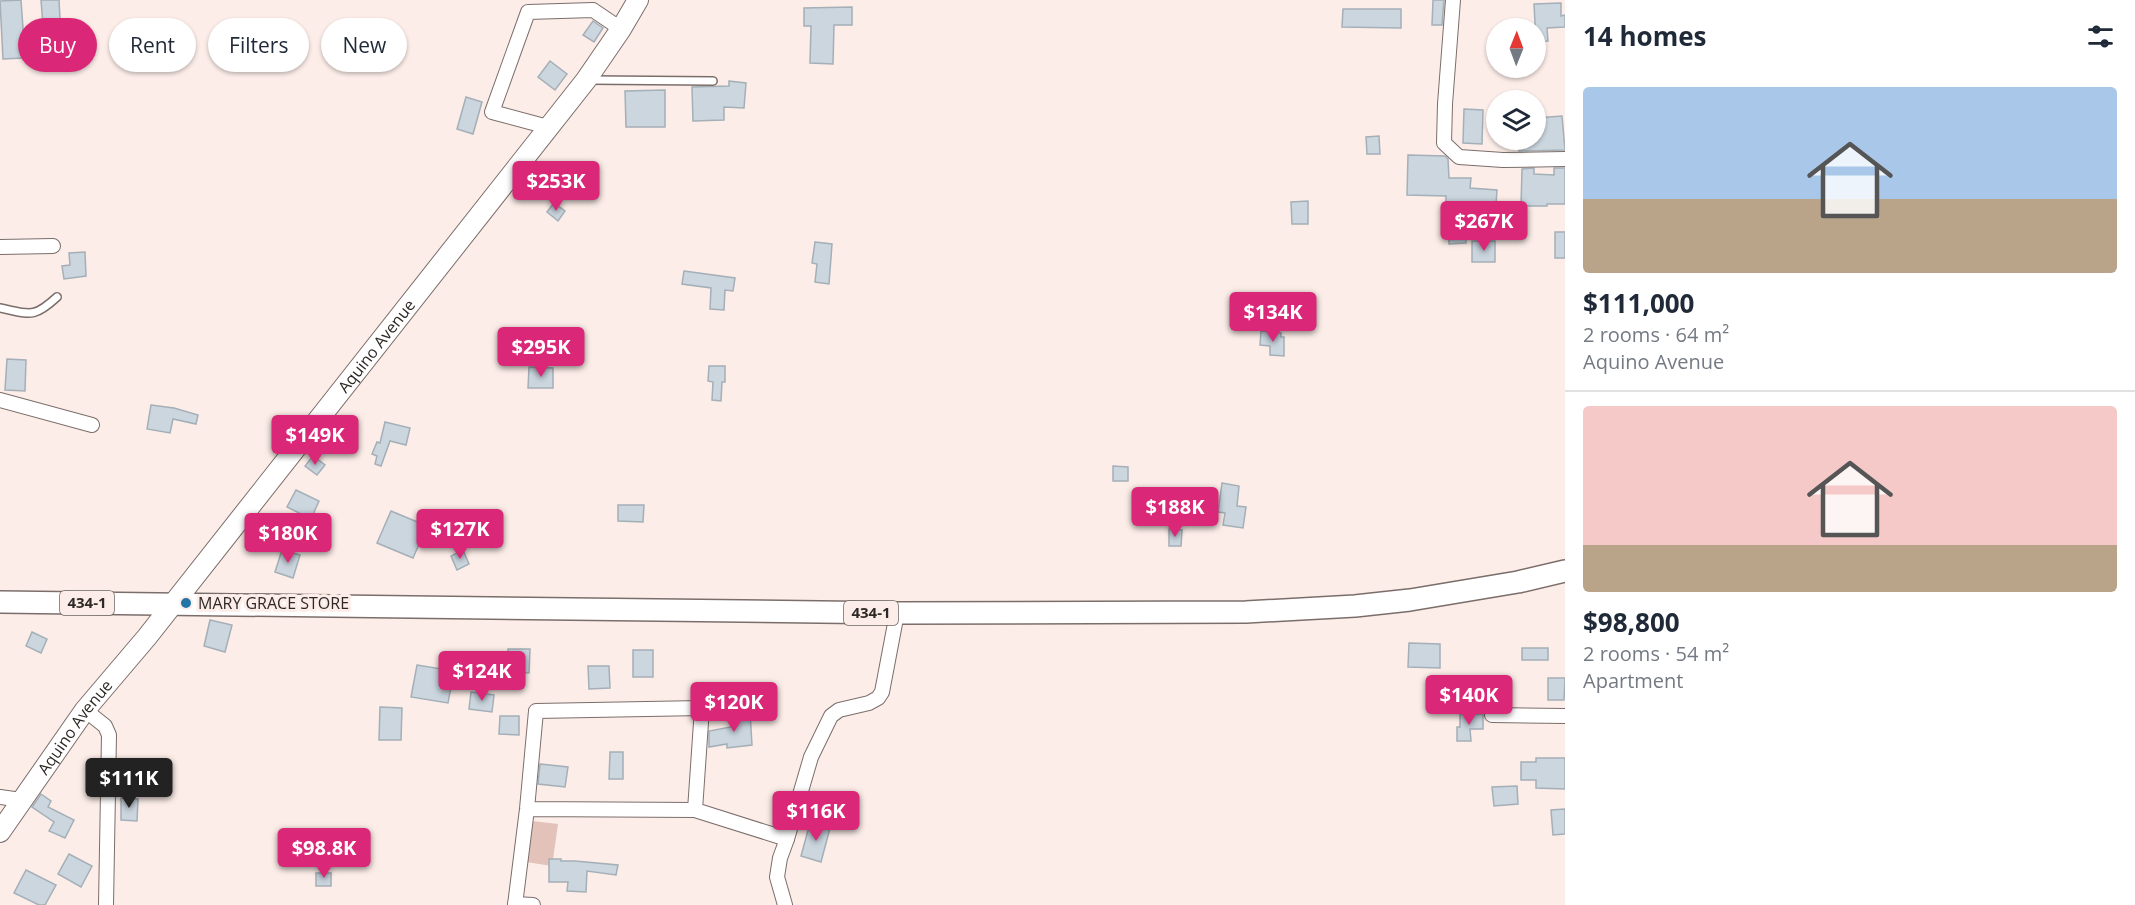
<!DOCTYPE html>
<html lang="en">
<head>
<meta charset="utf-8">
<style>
	:root { --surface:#fff; --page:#f2f2f3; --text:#1f2937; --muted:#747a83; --line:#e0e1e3; --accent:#db2777 }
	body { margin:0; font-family:"Open Sans",sans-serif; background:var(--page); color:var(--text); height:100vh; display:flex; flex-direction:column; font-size:22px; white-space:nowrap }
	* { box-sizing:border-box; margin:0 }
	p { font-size:20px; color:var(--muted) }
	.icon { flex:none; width:33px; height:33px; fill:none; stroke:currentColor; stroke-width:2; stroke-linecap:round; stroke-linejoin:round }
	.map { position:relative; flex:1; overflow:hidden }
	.details { display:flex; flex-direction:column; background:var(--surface); width:570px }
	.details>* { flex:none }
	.hud { position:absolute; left:18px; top:18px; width:570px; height:54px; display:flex; gap:12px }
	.needle { width:39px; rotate:1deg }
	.fabs { position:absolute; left:1486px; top:18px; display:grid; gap:12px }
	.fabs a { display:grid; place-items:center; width:60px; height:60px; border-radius:50%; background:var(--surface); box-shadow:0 2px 4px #0004; font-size:30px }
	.price { position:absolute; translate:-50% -51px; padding:0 14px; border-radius:6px; background:var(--accent); color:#fff; font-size:20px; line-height:39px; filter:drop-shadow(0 2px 3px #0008) }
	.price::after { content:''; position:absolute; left:50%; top:36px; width:18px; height:14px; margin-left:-9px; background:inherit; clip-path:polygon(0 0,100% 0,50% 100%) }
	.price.selected { background:#222; color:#fff }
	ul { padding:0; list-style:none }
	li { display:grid; align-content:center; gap:12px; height:318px; padding:0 18px }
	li+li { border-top:2px solid var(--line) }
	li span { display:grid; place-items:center; height:186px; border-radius:6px; color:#555 }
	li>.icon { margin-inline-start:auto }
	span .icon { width:108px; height:108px; fill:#fffc; stroke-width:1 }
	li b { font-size:26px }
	h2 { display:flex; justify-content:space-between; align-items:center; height:72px; padding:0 18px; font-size:26px }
	.chip { padding:0 21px; border-radius:27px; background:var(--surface); box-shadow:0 2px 4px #0004; font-size:21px; line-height:54px }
	.chip.selected { background:var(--accent); color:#fff }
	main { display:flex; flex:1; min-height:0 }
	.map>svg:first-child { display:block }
	.green { fill:#e2c2b9 }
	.building { fill:#cbd6df; stroke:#a4afb7; stroke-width:1.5 }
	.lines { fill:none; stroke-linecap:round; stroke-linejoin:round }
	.lane-casing { stroke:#7b6e6a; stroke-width:10 }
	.street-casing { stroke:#7b6e6a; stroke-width:16 }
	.secondary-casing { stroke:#7b6e6a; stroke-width:22 }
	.primary-casing { stroke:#7b6e6a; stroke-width:24 }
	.lane { stroke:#fff; stroke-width:7 }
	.street { stroke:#fff; stroke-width:14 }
	.secondary { stroke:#fff; stroke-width:20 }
	.primary { stroke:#fff; stroke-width:21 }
	.poi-dot { fill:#2474a6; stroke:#fcede8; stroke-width:2 }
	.labels { text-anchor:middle; stroke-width:6; stroke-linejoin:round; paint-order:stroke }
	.shield { fill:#fcede8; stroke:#6c6461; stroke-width:1.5 }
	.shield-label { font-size:15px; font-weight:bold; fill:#2e2927 }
	.street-label { font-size:16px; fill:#2e2927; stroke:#fcede8 }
	.poi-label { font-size:16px; fill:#2e2927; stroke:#fcede8; text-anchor:start }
</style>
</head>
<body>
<main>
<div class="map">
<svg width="1565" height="905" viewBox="0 0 1565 905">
	<rect width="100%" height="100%" fill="#fcede8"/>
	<path class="green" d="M532 821 558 824 552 866 526 862Z"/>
	<g class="building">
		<path d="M21 0 24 42H45V57L3 59 0 1Z"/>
		<path d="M41 0H59L60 19H65L67 37 44 39Z"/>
		<path d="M1433 0H1444L1442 25H1432Z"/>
		<path d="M1561 3V16L1565 15V27L1547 28 1548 41 1536 42 1534 4Z"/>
		<path d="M852 7V25H834L833 64 810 63 811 26H804V8Z"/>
		<path d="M1343 9H1401V28L1342 27Z"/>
		<path d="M593 21 603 28 594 42 583 35Z"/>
		<path d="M550 61 567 74 555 90 538 77Z"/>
		<path d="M729 81 746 83 744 108 724 107V120L693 121 692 87 729 86Z"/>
		<path d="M665 90V127H626L625 91Z"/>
		<path d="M466 97 482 102 473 134 457 129Z"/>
		<path d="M1464 109 1483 110 1482 144 1463 143Z"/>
		<path d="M1562 116 1565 150 1519 151 1520 140H1536V118Z"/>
		<path d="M1379 136 1380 154H1367L1366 137Z"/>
		<path d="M1408 155 1445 156 1448 159 1449 178H1471L1470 188 1497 190 1495 218 1475 217V208H1446V196L1407 195Z"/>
		<path d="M1534 168V174L1554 175V168H1565V204H1547V206H1521L1522 169Z"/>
		<path d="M1308 201V224H1292L1291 202Z"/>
		<path d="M554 203 565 211 558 221 547 212Z"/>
		<path d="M1449 228H1465L1466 243 1449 244Z"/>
		<rect x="1555" y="232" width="10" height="26"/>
		<rect x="1472" y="241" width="23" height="21"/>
		<path d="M815 242 832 244 829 284 815 282 817 264 812 263Z"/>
		<path d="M85 252 86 276 64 279 62 266 70 265 69 253Z"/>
		<path d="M684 271 735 278 733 291 725 290 724 310 710 309 711 288 682 284Z"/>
		<path d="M1261 331 1281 333V337H1284V356L1270 355V346L1260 345Z"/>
		<path d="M7 359 26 360 25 391 5 390Z"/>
		<path d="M709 366H725V382H722L721 401 712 400 713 382 708 381Z"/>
		<path d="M529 367 553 368V388H528Z"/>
		<path d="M151 405 174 408 198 415 196 424 173 419 170 433 147 429Z"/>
		<path d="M385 422 410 428 406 445 390 441 381 466 375 464 377 456 372 454 377 442 380 443Z"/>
		<path d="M313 456 325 465 317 475 305 466Z"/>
		<path d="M1113 466 1128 467V481H1113Z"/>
		<path d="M1222 483 1239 486 1237 506 1246 507 1243 528 1223 525 1225 513 1218 512Z"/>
		<path d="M296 490 319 501 311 519 287 507Z"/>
		<path d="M618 505H644L643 522 618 521Z"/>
		<path d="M391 511 427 526 413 558 377 543Z"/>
		<path d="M1169 529 1182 530 1181 546H1169Z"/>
		<path d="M282 550 300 555 293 578 275 572Z"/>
		<path d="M463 550 469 564 457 570 451 556Z"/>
		<path d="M210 620 232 625 225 652 204 646Z"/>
		<path d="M32 632 47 639 41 653 26 646Z"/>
		<path d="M1409 643 1440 644V668L1408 667Z"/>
		<rect x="1522" y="648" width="26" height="12"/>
		<path d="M508 649H530L529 673 507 672Z"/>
		<rect x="633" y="650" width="20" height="27"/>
		<path d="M417 665 454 671 448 703 411 697Z"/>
		<path d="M588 666H609L610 688 589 689Z"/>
		<path d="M1548 678H1565L1564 700H1548Z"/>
		<path d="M471 692 494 695 492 712 469 709Z"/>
		<path d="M380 707 402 708 401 740H379Z"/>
		<path d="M736 712H750L752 745 727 748V744L709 747V731L736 726Z"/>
		<path d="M1460 714H1483V729H1470L1471 741H1457V727H1460Z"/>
		<path d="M500 716H519V735L499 734Z"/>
		<path d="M610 752H623V779H609Z"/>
		<path d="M1536 758H1565V789L1536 788V780H1521V762H1536Z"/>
		<path d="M540 764 568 767 565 787 538 784Z"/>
		<path d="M1517 786 1518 804 1494 806 1492 787Z"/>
		<path d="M41 794 51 801 48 807 74 820 65 838 49 831 54 822 32 807Z"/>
		<path d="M121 798 138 799 137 821 121 820Z"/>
		<path d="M1565 809V834L1553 835 1551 810Z"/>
		<path d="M810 823 830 828 821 862 801 856Z"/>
		<path d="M69 854 92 866 81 887 58 874Z"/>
		<path d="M549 859H561V861H575L618 865 616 875 587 871 586 892 567 891 568 882H549Z"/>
		<path d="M26 870 56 885 45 905H39L14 893Z"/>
		<rect x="316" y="873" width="15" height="13"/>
	</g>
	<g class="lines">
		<g class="lane-casing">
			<g id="lane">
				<path d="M589 80 713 81"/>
				<path d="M0 308C30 314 33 319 57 297"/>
			</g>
		</g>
		<g class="street-casing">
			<g id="street">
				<path d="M1453 0 1445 104 1444 143 1459 157 1503 160 1565 159"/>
				<path d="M548 127 492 112 528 12 593 10 621 29"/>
				<path d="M0 247 53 246"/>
				<path d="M0 400 92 425"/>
				<path d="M85 710 105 726 109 735 106 905"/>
				<path d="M1492 715 1565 716"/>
				<path d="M0 797 21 800"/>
				<path d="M695 810 787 839"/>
				<path d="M515 904 533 905"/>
				<path d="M515 905 527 809 536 711 702 708 695 810 527 809"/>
				<path d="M785 905 777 877 780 858 787 839 811 757 831 716 839 710 869 703 878 698 882 692 897 613"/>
			</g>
		</g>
		<g class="secondary-casing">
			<g id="secondary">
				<path id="s1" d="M0 832 85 710 147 637 586 80 621 29 638 0"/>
			</g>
		</g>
		<g class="primary-casing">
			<path id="primary" d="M0 602 897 613 1246 612 1355 606 1410 600 1518 582 1565 571"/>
		</g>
		<use href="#lane" class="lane"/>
		<use href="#street" class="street"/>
		<use href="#secondary" class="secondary"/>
		<use href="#primary" class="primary"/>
	</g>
	<circle class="poi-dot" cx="186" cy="603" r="6"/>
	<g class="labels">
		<g class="shield">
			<rect x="60" y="591" width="54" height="24" rx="4.5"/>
			<rect x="844" y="601" width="54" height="24" rx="4.5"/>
		</g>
		<g class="shield-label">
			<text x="87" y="608">434-1</text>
			<text x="871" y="618">434-1</text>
		</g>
		<g class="street-label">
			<text dy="6" stroke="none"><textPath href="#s1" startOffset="615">Aquino Avenue</textPath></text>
			<text dy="6" stroke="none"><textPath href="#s1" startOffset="129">Aquino Avenue</textPath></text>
		</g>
		<g class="poi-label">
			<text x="198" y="609">MARY GRACE STORE</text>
		</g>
	</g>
</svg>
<div class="fabs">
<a><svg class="needle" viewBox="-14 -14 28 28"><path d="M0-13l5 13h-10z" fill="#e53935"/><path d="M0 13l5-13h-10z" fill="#747a83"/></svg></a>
<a><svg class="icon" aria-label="layers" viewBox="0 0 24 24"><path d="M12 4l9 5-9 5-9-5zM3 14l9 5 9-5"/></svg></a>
</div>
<b class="price" style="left:556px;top:212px">$253K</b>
<b class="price" style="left:1484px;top:252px">$267K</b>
<b class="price" style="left:1273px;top:343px">$134K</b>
<b class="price" style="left:541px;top:378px">$295K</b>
<b class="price" style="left:315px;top:466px">$149K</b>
<b class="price" style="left:1175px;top:538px">$188K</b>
<b class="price" style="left:460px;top:560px">$127K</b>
<b class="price" style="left:288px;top:564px">$180K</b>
<b class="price" style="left:482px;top:702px">$124K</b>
<b class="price" style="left:1469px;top:726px">$140K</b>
<b class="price" style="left:734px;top:733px">$120K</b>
<b class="price selected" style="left:129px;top:809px">$111K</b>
<b class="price" style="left:816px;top:842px">$116K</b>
<b class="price" style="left:324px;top:879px">$98.8K</b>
<div class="hud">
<a class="chip selected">Buy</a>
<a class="chip">Rent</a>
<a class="chip">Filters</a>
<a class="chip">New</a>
</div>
</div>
<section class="details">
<h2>14 homes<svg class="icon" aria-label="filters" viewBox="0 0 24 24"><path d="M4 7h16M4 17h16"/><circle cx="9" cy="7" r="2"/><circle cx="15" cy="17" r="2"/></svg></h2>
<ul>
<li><span style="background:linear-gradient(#a9c7e8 60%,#b9a48a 0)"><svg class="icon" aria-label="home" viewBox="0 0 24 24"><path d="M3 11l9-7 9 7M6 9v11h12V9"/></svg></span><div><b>$111,000</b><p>2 rooms · 64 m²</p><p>Aquino Avenue</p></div></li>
<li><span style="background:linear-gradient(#f6c9c9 75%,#b9a48a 0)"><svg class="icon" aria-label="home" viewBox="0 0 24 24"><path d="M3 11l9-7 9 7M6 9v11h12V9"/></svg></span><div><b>$98,800</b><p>2 rooms · 54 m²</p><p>Apartment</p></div></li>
</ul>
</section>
</main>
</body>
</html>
